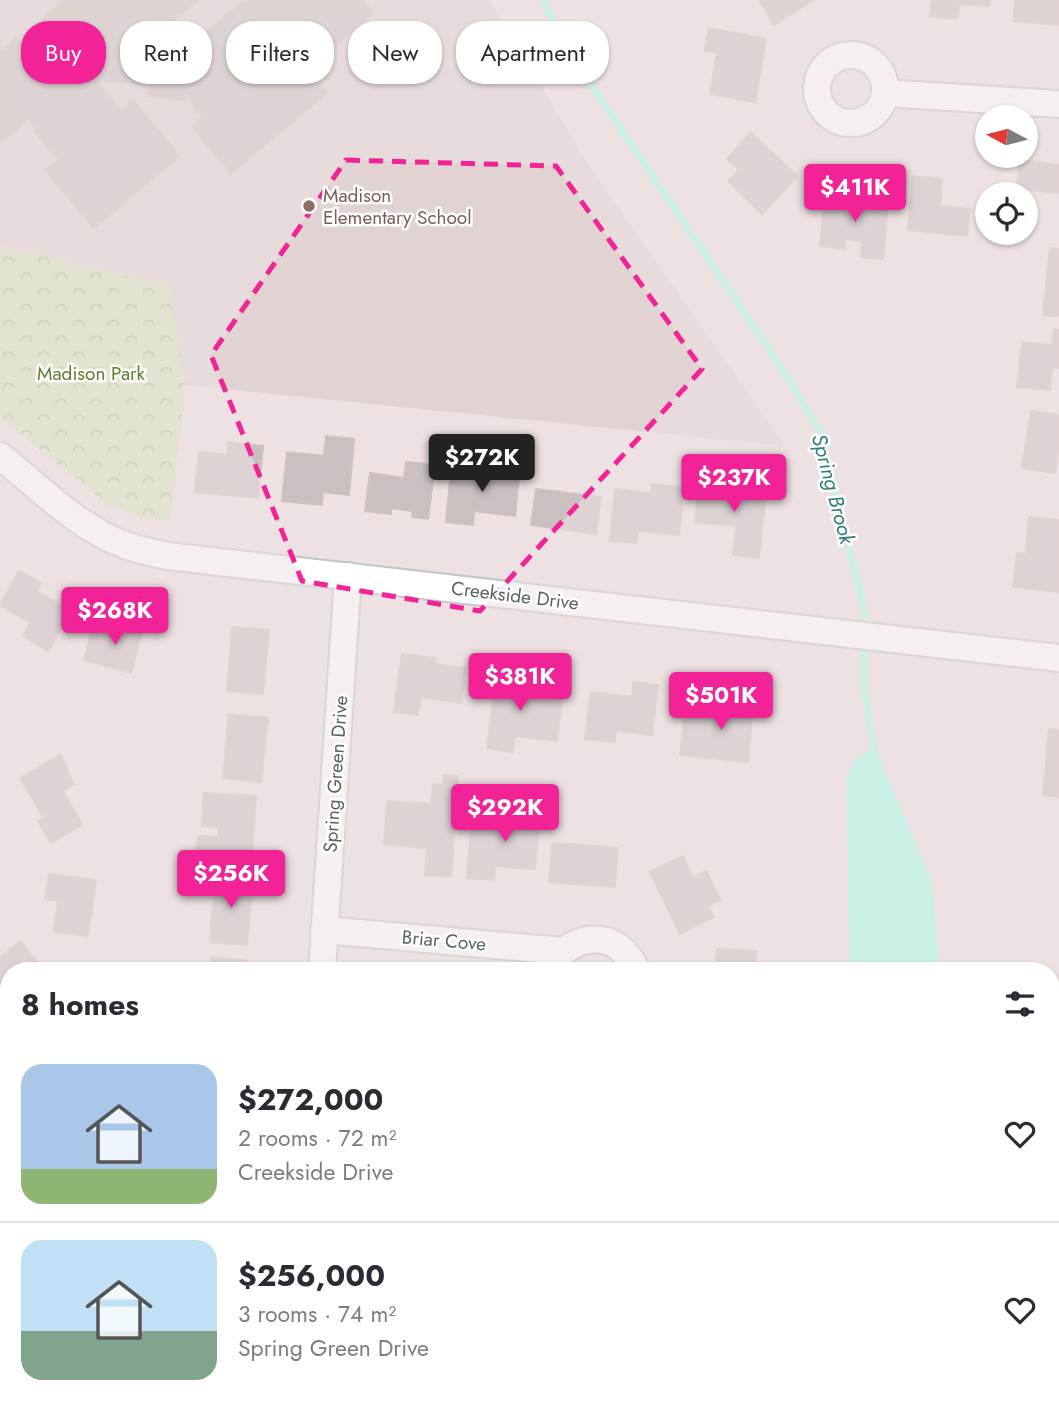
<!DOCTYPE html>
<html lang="en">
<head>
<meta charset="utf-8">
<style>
	:root { --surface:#fff; --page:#f7f7f7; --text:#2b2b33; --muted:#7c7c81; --line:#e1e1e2; --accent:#f22297 }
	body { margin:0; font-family:Jost,sans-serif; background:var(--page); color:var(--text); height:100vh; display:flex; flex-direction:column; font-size:26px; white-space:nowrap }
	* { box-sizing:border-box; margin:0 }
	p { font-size:23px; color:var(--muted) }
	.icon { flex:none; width:38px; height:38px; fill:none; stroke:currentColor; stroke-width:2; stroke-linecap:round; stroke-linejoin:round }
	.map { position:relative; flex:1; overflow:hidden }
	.side { position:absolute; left:0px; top:962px; width:1060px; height:450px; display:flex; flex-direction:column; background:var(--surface); border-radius:28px 28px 0 0; box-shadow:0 2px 5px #0004 }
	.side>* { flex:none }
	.hud { position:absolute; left:21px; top:21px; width:700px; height:63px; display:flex; gap:14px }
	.needle { width:46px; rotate:277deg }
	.buttons { position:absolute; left:975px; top:105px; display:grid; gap:14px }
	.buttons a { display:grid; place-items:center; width:63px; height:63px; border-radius:50%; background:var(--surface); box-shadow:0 2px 5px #0004; font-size:35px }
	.price { position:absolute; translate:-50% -60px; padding:0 16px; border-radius:7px; background:var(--accent); color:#fff; font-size:23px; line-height:46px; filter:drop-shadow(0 2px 4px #0008) }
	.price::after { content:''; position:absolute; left:50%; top:42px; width:21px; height:16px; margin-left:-10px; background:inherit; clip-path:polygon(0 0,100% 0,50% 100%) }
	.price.on { background:#222; color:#fff }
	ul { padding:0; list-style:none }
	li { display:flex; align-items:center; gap:21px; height:175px; padding:0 21px }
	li+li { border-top:2px solid var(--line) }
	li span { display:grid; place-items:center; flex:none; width:196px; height:140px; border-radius:21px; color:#555 }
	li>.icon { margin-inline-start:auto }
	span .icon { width:84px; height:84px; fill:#fffc; stroke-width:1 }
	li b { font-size:30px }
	h2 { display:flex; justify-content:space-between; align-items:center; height:84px; padding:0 21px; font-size:30px }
	.tag { padding:0 24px; border-radius:28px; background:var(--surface); box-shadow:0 2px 5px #0004; font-size:24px; line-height:63px }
	.tag.on { background:var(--accent); color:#fff }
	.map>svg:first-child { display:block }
	.education { fill:#e0d3d2 }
	.park { fill:url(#park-crowns) }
	.water { fill:#9fffec }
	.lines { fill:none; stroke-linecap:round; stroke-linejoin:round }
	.stream { stroke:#9fffec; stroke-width:7 }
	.building { fill:#cac0c0; stroke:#d2c0bf; stroke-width:2 }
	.minor-casing { stroke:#c0c8c8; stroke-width:30 }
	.minor { stroke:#fff; stroke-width:26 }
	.marked { fill:none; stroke:#f22297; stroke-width:5; stroke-dasharray:14 9; stroke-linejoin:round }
	.education-dot { fill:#8d6e63; stroke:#fff; stroke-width:2.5 }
	.labels { text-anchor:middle; stroke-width:5; stroke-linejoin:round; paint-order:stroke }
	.education-label { font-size:19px; fill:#785e54; stroke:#fff; text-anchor:start }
	.park-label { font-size:19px; fill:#5e7e2e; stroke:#fff }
	.street-label { font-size:19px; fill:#596362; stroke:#fff }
	.water-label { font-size:21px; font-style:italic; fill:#2b7f75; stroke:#fff }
</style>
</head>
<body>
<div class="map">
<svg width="1059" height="1411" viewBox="0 0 1059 1411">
	<defs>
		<pattern id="park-crowns" width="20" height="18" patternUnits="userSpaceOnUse" patternTransform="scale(1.75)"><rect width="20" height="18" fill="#d7e7bb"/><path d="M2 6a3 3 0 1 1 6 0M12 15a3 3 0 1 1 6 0" fill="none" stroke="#b1bf9b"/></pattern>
	</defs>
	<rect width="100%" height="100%" fill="#ede2e1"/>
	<path class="education" d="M0 0H489L590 167 785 446 186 385 167 285 0 246Z"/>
	<g class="park">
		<path d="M0 246 168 285 186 385 170 521 143 518 109 506 0 417Z"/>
		<path d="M9 1058V1260L0 1256V1061Z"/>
	</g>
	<g class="water">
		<path d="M875 747 932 883 939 971H849L847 775 856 758Z"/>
		<path d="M853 1404H989L988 1411H853Z"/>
	</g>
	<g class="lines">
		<path class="stream" d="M543 0 566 47 787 376 821 433 864 608V690L875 754"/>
	</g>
	<g class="building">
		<path d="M62 0H198L116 68 151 72 153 60 192 64 208 50 198 39 245 0H362L373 13 307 69 327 93 231 173 192 126 203 117 190 101 149 96 150 85 102 80 98 83 121 111 133 100 179 156 94 228 46 171 59 160 35 132 37 130 28 119 0 143V52L17 38 23 45 35 34 31 29 57 7 56 5Z"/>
		<path d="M759 0H813L774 25Z"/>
		<path d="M932 0H990L989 6 959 4 957 19 930 16Z"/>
		<path d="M1015 0H1059V25L1013 21Z"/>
		<path d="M709 28 766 39 755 102 710 94 717 53 705 51Z"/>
		<path d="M751 132 797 176 762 214 728 181 739 170 727 159Z"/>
		<path d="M1020 160 1059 165V193L1017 189Z"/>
		<path d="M913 176 942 179 940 206 970 209 967 236 908 230Z"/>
		<path d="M825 194 888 200 883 259 861 257 862 241 845 239V249L820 246Z"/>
		<path d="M1050 248 1059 249V316L1043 315Z"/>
		<path d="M1054 329 1059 330V368L1052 367 1050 390 1017 387 1022 342 1052 345Z"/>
		<path d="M1031 411 1059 415V443L1055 473 1022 468Z"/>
		<path d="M326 436 354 439 349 495 323 492 322 505 282 501 287 452 324 456Z"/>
		<path d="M228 442 263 446 258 498 195 492 199 452 227 455Z"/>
		<path d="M406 462 435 465 428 519 412 517 413 511 391 508V514L365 511 370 473 404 478Z"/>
		<path d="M488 465 520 469 515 516 474 511 473 525 446 522 451 470 487 474Z"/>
		<path d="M699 482 766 490 759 558 733 555 736 526 695 522Z"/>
		<path d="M652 484 684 487 679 535 638 531 637 543 610 541 615 489 651 493Z"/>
		<path d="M536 489 601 497 596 534 531 525Z"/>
		<path d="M1029 517 1059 520V592L1013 587 1017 553 1026 554Z"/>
		<path d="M19 571 41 583 37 591 71 611 48 651 23 636 31 623 0 605Z"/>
		<path d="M127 620 144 625 131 673 84 660 92 628 122 637Z"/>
		<path d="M232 627 269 630 263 694 227 691Z"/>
		<path d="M402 654 435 658V664L466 668 461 703 421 697 418 715 394 712Z"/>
		<path d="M497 667 524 669 520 695 562 700 557 741 515 736 513 752 487 748Z"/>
		<path d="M633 682 658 685 652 735 616 731 615 742 585 739 591 692 632 697Z"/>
		<path d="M730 693 754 695 748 762 680 755 685 714 727 718Z"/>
		<path d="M229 714 268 718 261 782 223 778Z"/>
		<path d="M1049 729 1059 730V797L1043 795Z"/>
		<path d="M60 755 68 768 66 770 74 784 63 791 82 825 51 843 38 821 44 818 20 778Z"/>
		<path d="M444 775 458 776 451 877 425 875 427 848 384 844 387 801 431 804 433 784 443 785Z"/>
		<path d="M204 793 256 796 251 866 195 862 198 836 218 837V827L202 826Z"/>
		<path d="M505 806 541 809 535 869 495 866 494 880 467 878 471 826 503 829Z"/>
		<path d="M552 843 618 848 615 887 549 882Z"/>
		<path d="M683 856 693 878 706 871 720 900 708 906 714 917 680 934 650 872Z"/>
		<path d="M49 874 96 880 88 936 54 932 58 900 45 899Z"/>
		<path d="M215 876 253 879 247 945 210 942Z"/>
		<path d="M20 941 45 971H9V995L0 1002V958Z"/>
		<path d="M717 949 756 951 755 971H715Z"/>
		<path d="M211 957 247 961 246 971H210Z"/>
		<path d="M1 1352 9 1356V1385L0 1381Z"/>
		<path d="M181 1404H210L209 1411H180Z"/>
	</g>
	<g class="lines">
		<g class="minor-casing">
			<g id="minor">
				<circle cx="851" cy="89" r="34"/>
				<path d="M885 93 1059 104"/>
				<path d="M0 456C39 487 77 527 125 545 139 550 153 553 167 556L1059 658"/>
				<path d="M324 930 563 951"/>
				<path d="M322 971 348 576"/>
				<path d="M551 971C558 945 592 931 616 945 626 952 632 960 637 971"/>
				<path d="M293 1411 294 1404"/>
			</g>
		</g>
		<use href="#minor" class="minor"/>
	</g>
	<path d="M0 0H1059V1411H0ZM346 160 556 166 702 369 480 611 302 581 211 355Z" fill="#ede2e1" fill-opacity=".55" fill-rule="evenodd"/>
	<path class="marked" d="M346 160 556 166 702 369 480 611 302 581 211 355Z"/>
	<circle class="education-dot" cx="309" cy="206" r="7"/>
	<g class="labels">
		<g class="education-label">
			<text x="323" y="202">Madison<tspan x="323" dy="22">Elementary School</tspan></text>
		</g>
		<g class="park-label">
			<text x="91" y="380">Madison Park</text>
		</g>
		<g class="street-label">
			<text transform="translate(515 595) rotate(7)" y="7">Creekside Drive</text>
			<text transform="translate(335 774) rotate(-86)" y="7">Spring Green Drive</text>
			<text transform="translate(444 940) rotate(5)" y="7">Briar Cove</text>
		</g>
		<g class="water-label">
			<text transform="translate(833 489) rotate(75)" y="7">Spring Brook</text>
		</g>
	</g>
</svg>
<div class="buttons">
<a><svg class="needle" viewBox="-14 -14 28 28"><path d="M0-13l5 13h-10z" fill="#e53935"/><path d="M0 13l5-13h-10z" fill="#7c7c81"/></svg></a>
<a><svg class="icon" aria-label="locate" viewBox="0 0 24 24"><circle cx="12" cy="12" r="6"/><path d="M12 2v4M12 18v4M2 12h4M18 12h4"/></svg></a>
</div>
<b class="price" style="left:855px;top:224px">$411K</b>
<b class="price on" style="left:482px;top:494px">$272K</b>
<b class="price" style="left:734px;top:514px">$237K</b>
<b class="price" style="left:115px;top:647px">$268K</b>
<b class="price" style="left:520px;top:713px">$381K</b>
<b class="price" style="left:721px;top:732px">$501K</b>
<b class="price" style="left:505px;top:844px">$292K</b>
<b class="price" style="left:231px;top:910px">$256K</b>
<div class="hud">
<a class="tag on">Buy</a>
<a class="tag">Rent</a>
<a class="tag">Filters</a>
<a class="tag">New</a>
<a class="tag">Apartment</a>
</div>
<section class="side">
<h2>8 homes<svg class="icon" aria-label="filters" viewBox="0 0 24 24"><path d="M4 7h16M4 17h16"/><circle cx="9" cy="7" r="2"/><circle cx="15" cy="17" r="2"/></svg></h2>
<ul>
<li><span style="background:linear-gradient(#a9c7e8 75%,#8fb573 0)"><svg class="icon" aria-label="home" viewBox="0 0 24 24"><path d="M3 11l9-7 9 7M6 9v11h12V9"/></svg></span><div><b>$272,000</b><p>2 rooms · 72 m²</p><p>Creekside Drive</p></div><svg class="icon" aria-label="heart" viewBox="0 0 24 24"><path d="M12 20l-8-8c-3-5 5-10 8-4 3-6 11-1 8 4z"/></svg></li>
<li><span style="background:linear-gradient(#bfe0f5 65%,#7fa58c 0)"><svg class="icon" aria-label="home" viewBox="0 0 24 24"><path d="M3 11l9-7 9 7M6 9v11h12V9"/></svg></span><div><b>$256,000</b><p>3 rooms · 74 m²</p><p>Spring Green Drive</p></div><svg class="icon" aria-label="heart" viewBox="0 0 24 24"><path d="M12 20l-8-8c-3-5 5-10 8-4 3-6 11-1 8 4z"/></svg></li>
</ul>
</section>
</div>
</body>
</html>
